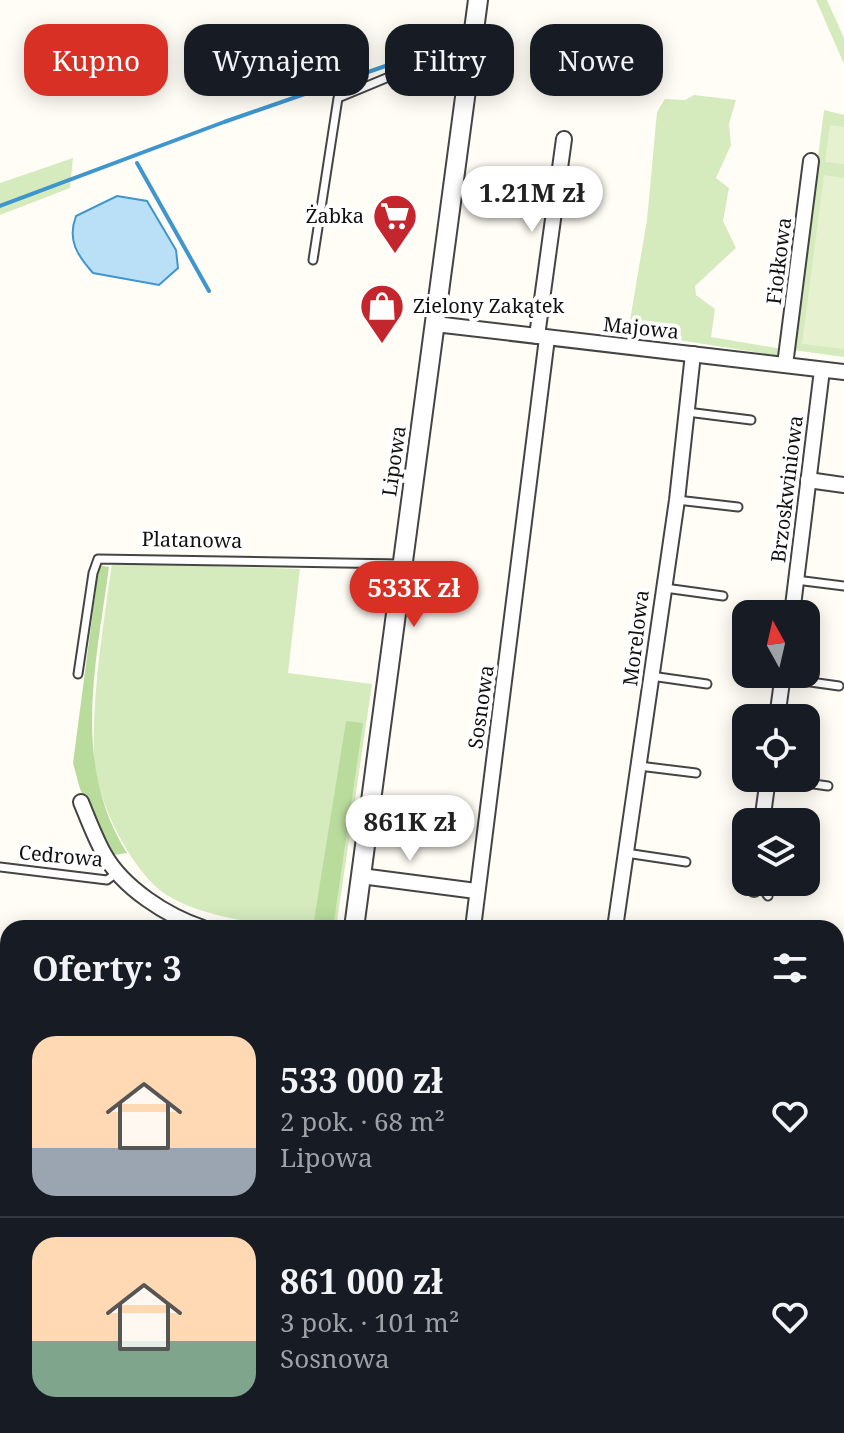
<!DOCTYPE html>
<html lang="pl">
<head>
<meta charset="utf-8">
<style>
	:root { --surface:#171b24; --page:#20242c; --text:#f1f3f6; --muted:#9ea1a6; --line:#363941; --accent:#d93025 }
	body { margin:0; font-family:"Noto Serif",serif; background:var(--page); color:var(--text); height:100vh; display:flex; flex-direction:column; font-size:30px; white-space:nowrap }
	* { box-sizing:border-box; margin:0 }
	p { font-size:26px; color:var(--muted) }
	.icon { flex:none; width:44px; height:44px; fill:none; stroke:currentColor; stroke-width:2; stroke-linecap:round; stroke-linejoin:round }
	.map { position:relative; flex:1; overflow:hidden }
	.panel { position:absolute; left:0px; top:920px; width:844px; height:514px; display:flex; flex-direction:column; background:var(--surface); border-radius:24px 24px 0 0; box-shadow:0 4px 20px #0003 }
	.panel>* { flex:none }
	.guide { position:absolute; left:24px; top:24px; width:796px; height:72px; display:flex; gap:16px }
	.needle { width:52px; rotate:352deg }
	.buttons { position:absolute; left:732px; top:600px; display:grid; gap:16px }
	.buttons a { display:grid; place-items:center; width:88px; height:88px; border-radius:16px; background:var(--surface); box-shadow:0 4px 20px #0003; font-size:40px }
	.price { position:absolute; translate:-50% -68px; padding:0 18px; border-radius:28px; background:#fff; color:#222; font-size:26px; line-height:52px; filter:drop-shadow(0 2px 4px #0008) }
	.price::after { content:''; position:absolute; left:50%; top:48px; width:24px; height:18px; margin-left:-12px; background:inherit; clip-path:polygon(0 0,100% 0,50% 100%) }
	.price.selected { background:var(--accent); color:#fff }
	ul { padding:0; list-style:none }
	li { display:flex; align-items:center; gap:24px; height:200px; padding:0 32px }
	li+li { border-top:2px solid var(--line) }
	li span { display:grid; place-items:center; flex:none; width:224px; height:160px; border-radius:24px; color:#555 }
	li>.icon { margin-inline-start:auto }
	span .icon { width:96px; height:96px; fill:#fffc; stroke-width:1 }
	li b { font-size:34px }
	h2 { display:flex; justify-content:space-between; align-items:center; height:96px; padding:0 32px; font-size:34px }
	.tag { padding:0 28px; border-radius:24px; background:var(--surface); box-shadow:0 4px 20px #0003; font-size:28px; line-height:72px }
	.tag.selected { background:var(--accent); color:#fff }
	.map>svg:first-child { display:block }
	.green { fill:#d5ebbd }
	.forest { fill:#b9dc9c }
	.pitch { fill:#e6f2cf }
	.water { fill:#b9e0f7; stroke:#3f96cf; stroke-width:2 }
	.lines { fill:none; stroke-linecap:round; stroke-linejoin:round }
	.stream { stroke:#3f96cf; stroke-width:4 }
	.service-casing { stroke:#444; stroke-width:11 }
	.minor-casing { stroke:#444; stroke-width:18 }
	.tertiary-casing { stroke:#444; stroke-width:22 }
	.service { stroke:#fff; stroke-width:7 }
	.minor { stroke:#fff; stroke-width:14 }
	.tertiary { stroke:#fff; stroke-width:18 }
	.labels { text-anchor:middle; stroke-width:8; stroke-linejoin:round; paint-order:stroke }
	.poi-label { font-size:20px; fill:#111; stroke:#fff; text-anchor:end }
	.street-label { font-size:20px; fill:#111; stroke:#fff }
</style>
</head>
<body>
<div class="map">
<svg width="844" height="1433" viewBox="0 0 844 1433">
	<rect width="100%" height="100%" fill="#fffdf5"/>
	<g class="green">
		<path d="M816 0H827L844 38V64Z"/>
		<path d="M694 95 736 100 729 124 731 145 716 178 729 188 723 221 736 248 695 286 696 295 715 309 711 337 782 349 779 356 628 332 647 220 657 112 665 99 685 100Z"/>
		<path d="M824 110 844 115V357L793 350Z"/>
		<path d="M73 158 70 188 0 215V183Z"/>
		<path d="M112 563 300 569 288 673 372 684 336 928C287 928 214 922 170 897 133 876 95 799 94 757 92 692 103 627 112 563Z"/>
	</g>
	<g class="forest">
		<path d="M99 565 109 567C96 665 71 764 127 853L114 855 80 789 73 763Z"/>
		<path d="M346 721 363 723 333 928 313 927Z"/>
	</g>
	<g class="pitch">
		<path d="M830 125 844 127V164L825 162Z"/>
		<path d="M824 175 844 178V349L802 344Z"/>
	</g>
	<path class="water" d="M117 196 147 201 176 250 178 268 159 285 93 273C77 255 67 240 76 216Z"/>
	<g class="lines">
		<g class="stream">
			<path d="M137 163 209 291"/>
			<path d="M0 206 224 122 443 46"/>
			<path d="M0 1330 8 1329"/>
			<path d="M486 1426 516 1433"/>
		</g>
		<g class="service-casing">
			<g id="service">
				<path d="M313 260 338 98 442 55H468"/>
				<path d="M687 412 751 420"/>
				<path d="M677 500 738 507"/>
				<path d="M796 580 844 586"/>
				<path d="M665 588 723 596"/>
				<path d="M78 674 93 573 98 559 400 564"/>
				<path d="M651 676 707 684"/>
				<path d="M782 678 839 686"/>
				<path d="M639 766 696 773"/>
				<path d="M770 778 828 786"/>
				<path d="M626 853 686 862"/>
				<path d="M0 867 107 880 118 872"/>
				<path d="M758 882 768 896"/>
			</g>
		</g>
		<g class="minor-casing">
			<g id="minor">
				<path d="M435 324 844 372"/>
				<path d="M537 336 564 139"/>
				<path d="M785 365 811 161"/>
				<path d="M808 480 844 485"/>
				<path d="M792 614 822 370"/>
				<path d="M777 718 783 674"/>
				<path d="M81 802C88 819 95 838 104 854 123 888 167 916 203 928"/>
				<path d="M762 822 768 778"/>
				<path d="M361 876 476 891"/>
				<path d="M754 889V882"/>
				<path d="M473 928 547 338"/>
				<path d="M615 928 677 500 693 354"/>
				<path d="M837 1048 844 1049"/>
				<path d="M836 1191H844"/>
			</g>
		</g>
		<g class="tertiary-casing">
			<g id="tertiary">
				<path d="M354 928 478 0"/>
				<path d="M260 1433 261 1426"/>
			</g>
		</g>
		<use href="#service" class="service"/>
		<use href="#minor" class="minor"/>
		<use href="#tertiary" class="tertiary"/>
	</g>
	<defs>
		<g id="supermarket-pin" transform="scale(2.3)"><path d="M0 17L-7.5 6A9.5 9.5 0 1 1 7.5 6Z" fill="#c4262e" stroke="#fff"/><path d="M-6-5.5h2.5l.6 2H6L4.5 2H-2.5L-4.4-4H-6ZM-1.5 3.2a1.3 1.3 0 1 0 .1 0ZM3 3.2a1.3 1.3 0 1 0 .1 0Z" fill="#fff"/></g>
		<g id="shop-pin" transform="scale(2.3)"><path d="M0 17L-7.5 6A9.5 9.5 0 1 1 7.5 6Z" fill="#c4262e" stroke="#fff"/><path d="M-5-2.5h2.3a2.7 3.5 0 0 1 5.4 0H5L5.5 6h-11ZM-1.5-2.5h3a1.5 2.3 0 0 0-3 0Z" fill="#fff"/></g>
	</defs>
	<g fill-rule="evenodd">
		<use href="#supermarket-pin" x="395" y="216"/>
		<use href="#shop-pin" x="382" y="306"/>
	</g>
	<g class="labels">
		<g class="poi-label">
			<text x="364" y="223">Żabka</text>
			<text x="413" y="313" text-anchor="start">Zielony Zakątek</text>
		</g>
		<g class="street-label">
			<text transform="translate(779 261) rotate(-83)" y="7">Fiołkowa</text>
			<text transform="translate(641 328) rotate(6)" y="7">Majowa</text>
			<text transform="translate(394 461) rotate(-82)" y="7">Lipowa</text>
			<text transform="translate(787 489) rotate(-83)" y="7">Brzoskwiniowa</text>
			<text transform="translate(192 540) rotate(1)" y="7">Platanowa</text>
			<text transform="translate(636 638) rotate(-83)" y="7">Morelowa</text>
			<text transform="translate(481 707) rotate(-82)" y="7">Sosnowa</text>
			<text transform="translate(61 856) rotate(5)" y="7">Cedrowa</text>
		</g>
	</g>
</svg>
<div class="buttons">
<a><svg class="needle" viewBox="-14 -14 28 28"><path d="M0-13l5 13h-10z" fill="#e53935"/><path d="M0 13l5-13h-10z" fill="#9ea1a6"/></svg></a>
<a><svg class="icon" aria-label="locate" viewBox="0 0 24 24"><circle cx="12" cy="12" r="6"/><path d="M12 2v4M12 18v4M2 12h4M18 12h4"/></svg></a>
<a><svg class="icon" aria-label="layers" viewBox="0 0 24 24"><path d="M12 4l9 5-9 5-9-5zM3 14l9 5 9-5"/></svg></a>
</div>
<b class="price" style="left:532px;top:234px">1.21M zł</b>
<b class="price selected" style="left:414px;top:629px">533K zł</b>
<b class="price" style="left:410px;top:863px">861K zł</b>
<div class="guide">
<a class="tag selected">Kupno</a>
<a class="tag">Wynajem</a>
<a class="tag">Filtry</a>
<a class="tag">Nowe</a>
</div>
<section class="panel">
<h2>Oferty: 3<svg class="icon" aria-label="filters" viewBox="0 0 24 24"><path d="M4 7h16M4 17h16"/><circle cx="9" cy="7" r="2"/><circle cx="15" cy="17" r="2"/></svg></h2>
<ul>
<li><span style="background:linear-gradient(#ffd9b3 70%,#9aa5b1 0)"><svg class="icon" aria-label="home" viewBox="0 0 24 24"><path d="M3 11l9-7 9 7M6 9v11h12V9"/></svg></span><div><b>533 000 zł</b><p>2 pok. · 68 m²</p><p>Lipowa</p></div><svg class="icon" aria-label="heart" viewBox="0 0 24 24"><path d="M12 20l-8-8c-3-5 5-10 8-4 3-6 11-1 8 4z"/></svg></li>
<li><span style="background:linear-gradient(#ffd9b3 65%,#7fa58c 0)"><svg class="icon" aria-label="home" viewBox="0 0 24 24"><path d="M3 11l9-7 9 7M6 9v11h12V9"/></svg></span><div><b>861 000 zł</b><p>3 pok. · 101 m²</p><p>Sosnowa</p></div><svg class="icon" aria-label="heart" viewBox="0 0 24 24"><path d="M12 20l-8-8c-3-5 5-10 8-4 3-6 11-1 8 4z"/></svg></li>
</ul>
</section>
</div>
</body>
</html>
